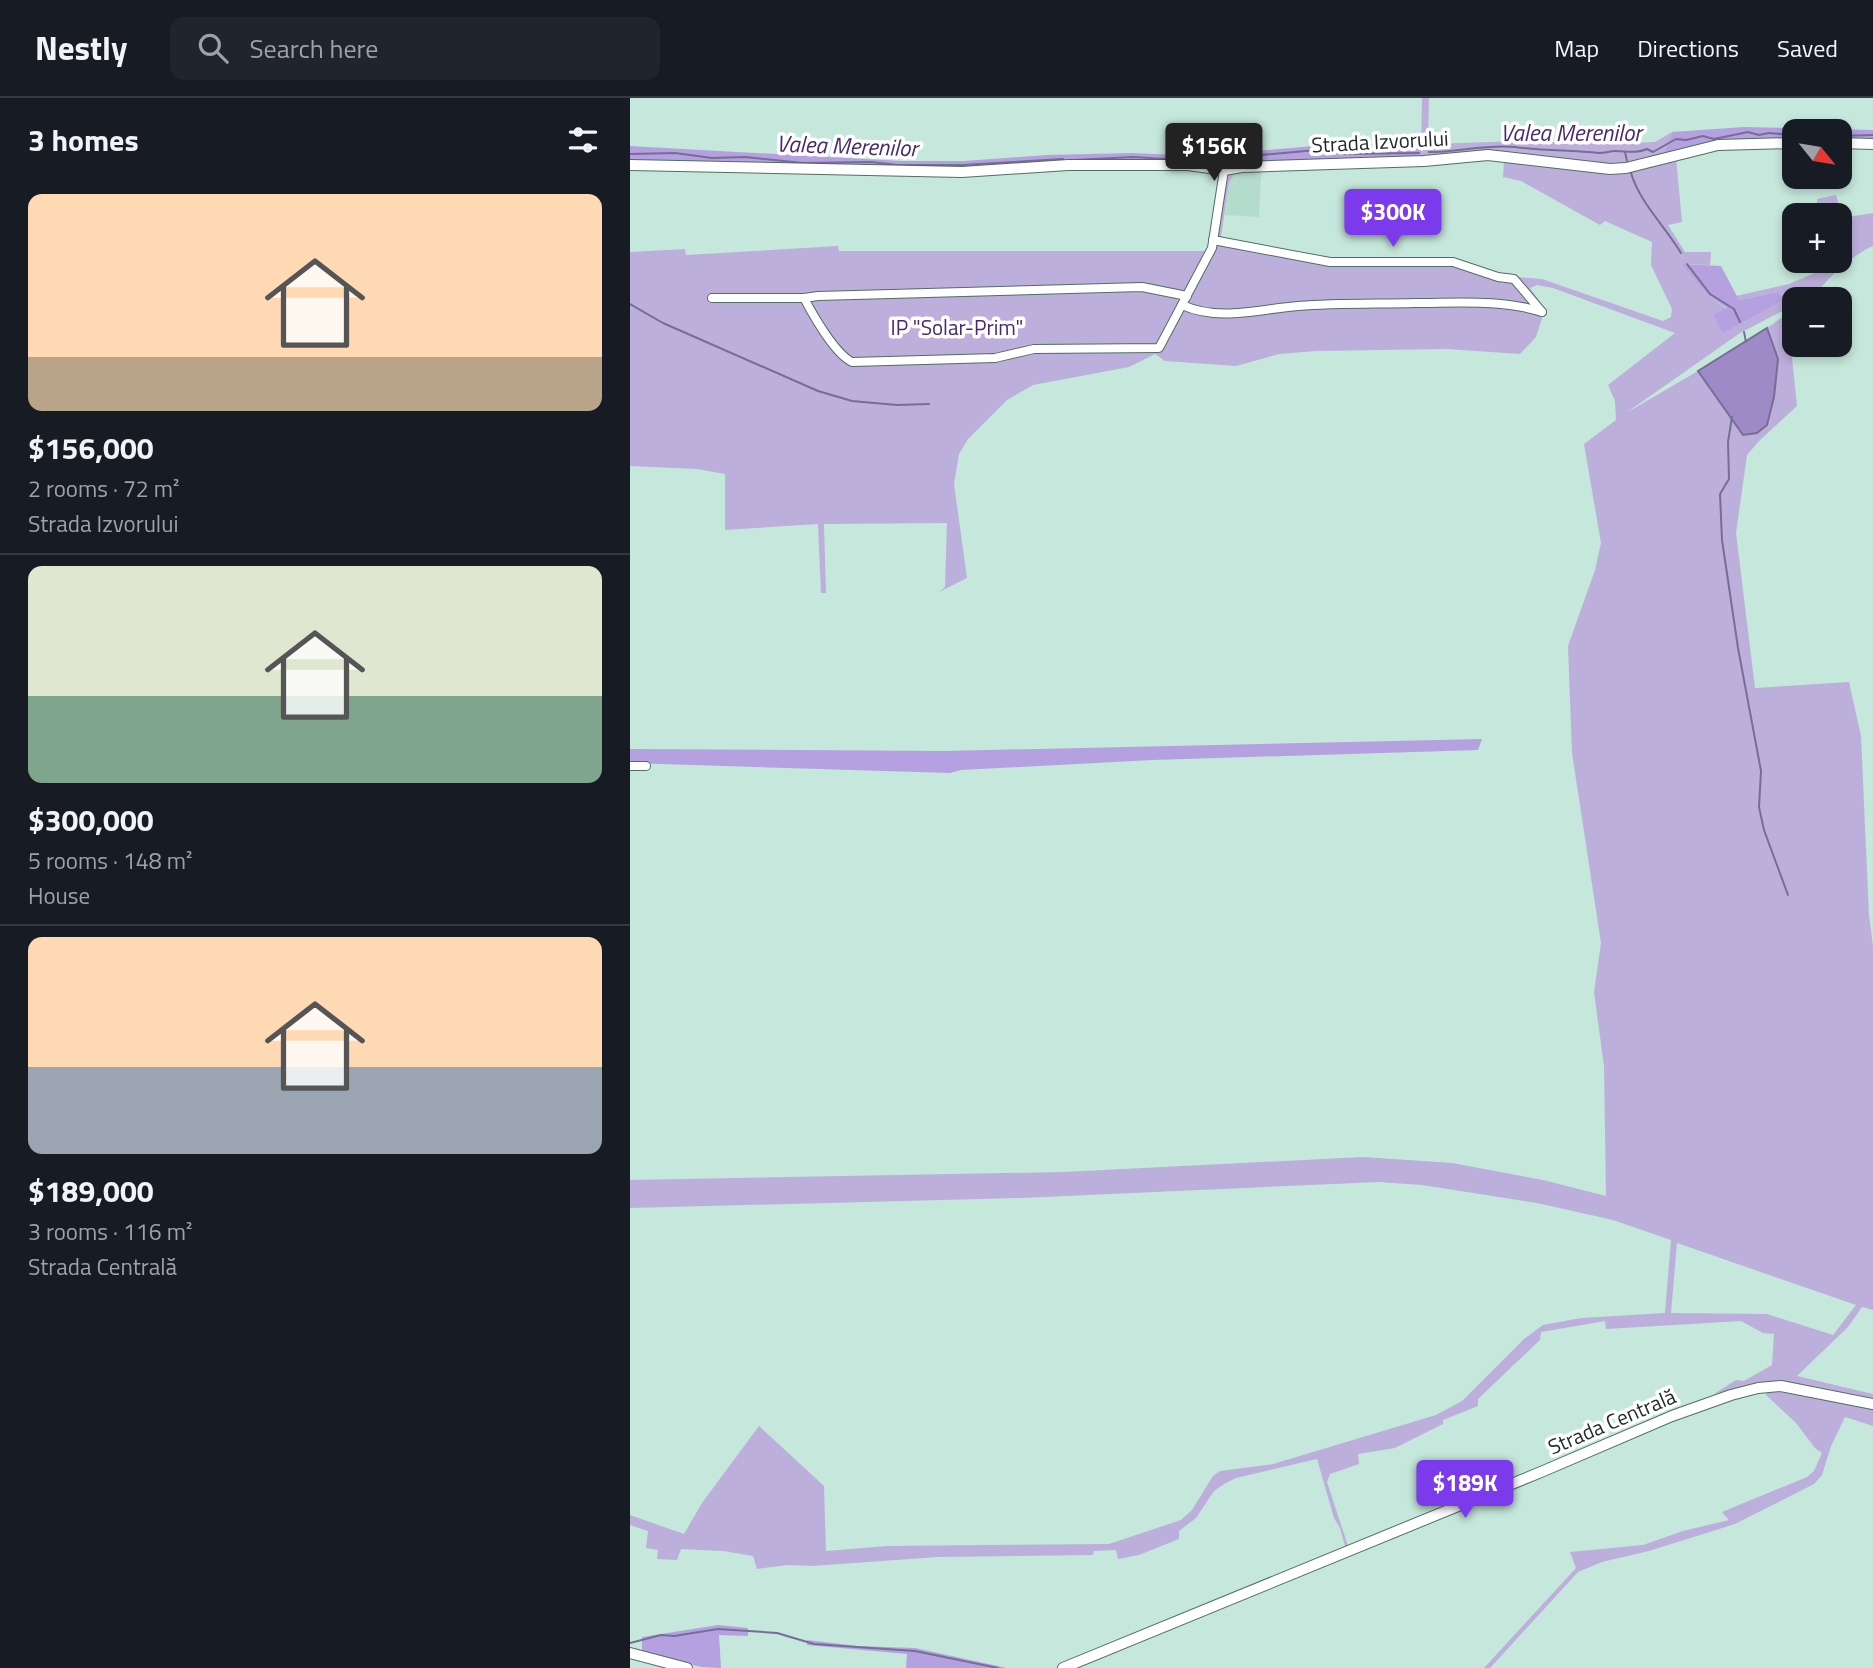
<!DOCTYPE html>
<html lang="en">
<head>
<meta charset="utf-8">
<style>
	:root { --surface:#171b24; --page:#20242c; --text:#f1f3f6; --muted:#9ea1a6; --line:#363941; --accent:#7c3aed }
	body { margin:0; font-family:"Titillium Web",sans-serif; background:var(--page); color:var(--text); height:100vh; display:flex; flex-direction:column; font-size:26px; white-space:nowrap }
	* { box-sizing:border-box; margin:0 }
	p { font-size:23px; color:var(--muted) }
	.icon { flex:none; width:38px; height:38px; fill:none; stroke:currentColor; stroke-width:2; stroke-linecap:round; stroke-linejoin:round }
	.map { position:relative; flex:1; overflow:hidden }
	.details { display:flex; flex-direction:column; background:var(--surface); width:630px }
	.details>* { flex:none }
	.needle { width:46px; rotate:120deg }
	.tools { position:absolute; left:1152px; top:21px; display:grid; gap:14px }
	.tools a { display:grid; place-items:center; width:70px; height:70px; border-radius:14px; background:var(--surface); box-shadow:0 4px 10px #0003; font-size:35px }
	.price { position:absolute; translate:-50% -60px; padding:0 16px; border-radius:7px; background:var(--accent); color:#fff; font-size:23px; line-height:46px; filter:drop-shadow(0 2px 4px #0008) }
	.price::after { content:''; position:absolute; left:50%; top:42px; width:21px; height:16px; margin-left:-10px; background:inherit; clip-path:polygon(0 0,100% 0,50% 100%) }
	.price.on { background:#222; color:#fff }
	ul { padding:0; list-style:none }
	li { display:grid; align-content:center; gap:14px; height:371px; padding:0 28px }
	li+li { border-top:2px solid var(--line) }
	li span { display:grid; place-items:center; height:217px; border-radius:14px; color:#555 }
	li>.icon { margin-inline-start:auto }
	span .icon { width:126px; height:126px; fill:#fffc; stroke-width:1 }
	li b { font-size:30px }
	h2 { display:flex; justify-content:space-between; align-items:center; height:84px; padding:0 28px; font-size:30px }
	header { display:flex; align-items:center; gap:42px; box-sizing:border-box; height:98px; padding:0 35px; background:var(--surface); border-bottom:2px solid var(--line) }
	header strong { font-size:33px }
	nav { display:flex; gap:38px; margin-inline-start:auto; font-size:24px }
	.search { width:490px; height:63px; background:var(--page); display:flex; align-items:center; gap:18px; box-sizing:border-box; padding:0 24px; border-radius:14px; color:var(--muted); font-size:26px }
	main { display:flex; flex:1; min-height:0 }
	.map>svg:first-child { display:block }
	.built { fill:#b3dccd }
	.green { fill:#bcafdb; fill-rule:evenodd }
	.forest { fill:#b5a1e0 }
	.water { fill:#9d8ac7; stroke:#776d97; stroke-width:2 }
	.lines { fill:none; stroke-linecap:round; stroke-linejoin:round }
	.stream { stroke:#776d97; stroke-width:2 }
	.minor-casing { stroke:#506e63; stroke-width:10 }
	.tertiary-casing { stroke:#506e63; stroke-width:12 }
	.minor { stroke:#fff; stroke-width:8 }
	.tertiary { stroke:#fff; stroke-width:10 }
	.labels { text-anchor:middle; stroke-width:7; stroke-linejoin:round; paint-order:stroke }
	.street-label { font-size:21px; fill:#1e2a26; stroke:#fff }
	.park-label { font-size:21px; fill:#472973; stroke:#fff }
	.water-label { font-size:23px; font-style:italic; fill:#472972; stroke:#fff }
</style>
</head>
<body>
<header>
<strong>Nestly</strong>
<div class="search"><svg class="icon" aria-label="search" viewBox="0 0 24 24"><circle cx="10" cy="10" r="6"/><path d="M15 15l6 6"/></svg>Search here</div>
<nav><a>Map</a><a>Directions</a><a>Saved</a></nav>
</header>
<main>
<section class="details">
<h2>3 homes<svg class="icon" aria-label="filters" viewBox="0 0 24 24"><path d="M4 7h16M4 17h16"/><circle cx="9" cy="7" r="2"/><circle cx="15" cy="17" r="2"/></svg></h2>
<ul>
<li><span style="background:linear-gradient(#ffd9b3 75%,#b9a48a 0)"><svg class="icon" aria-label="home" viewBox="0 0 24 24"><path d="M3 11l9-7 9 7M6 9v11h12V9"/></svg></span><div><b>$156,000</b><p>2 rooms · 72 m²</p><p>Strada Izvorului</p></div></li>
<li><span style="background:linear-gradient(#dfe7d0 60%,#7fa58c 0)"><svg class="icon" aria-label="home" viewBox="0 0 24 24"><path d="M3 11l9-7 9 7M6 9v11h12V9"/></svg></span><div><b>$300,000</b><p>5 rooms · 148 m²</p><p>House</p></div></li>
<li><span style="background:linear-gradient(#ffd9b3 60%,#9aa5b1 0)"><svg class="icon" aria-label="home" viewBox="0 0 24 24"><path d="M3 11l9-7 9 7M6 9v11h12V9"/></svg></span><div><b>$189,000</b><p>3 rooms · 116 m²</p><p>Strada Centrală</p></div></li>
</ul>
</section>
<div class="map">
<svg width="1243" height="1570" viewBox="0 0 1243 1570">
	<rect width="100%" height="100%" fill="#c6e7db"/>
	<path class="built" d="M631 74 629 119 595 117 599 85 605 75Z"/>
	<g class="green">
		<path d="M792 0H799L798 46 892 43 984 46 1025 44 1042 34 1034 56 985 67 873 53 791 58Z"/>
		<path d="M1046 60 1052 124 1038 127 1055 154H1081L1080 167 1054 166 1079 198 1097 211 1148 194 1109 202 1106 198 1159 186 1194 171 1193 163H1209V117H1188L1187 101 1206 97 1212 120 1243 115V148C1225 155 1192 184 1183 201H1177L1178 199 1164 201V207L1110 235 996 315 1068 273 1113 336 1127 335 1137 327 1144 299 1148 261 1137 230 1164 211 1160 240 1167 308 1129 343 1117 357 1106 435 1125 590 1219 584 1231 638 1239 817 1243 848V1212L1232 1209 1218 1229 1167 1278 1243 1296V1303C1207 1294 1170 1282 1133 1285 1116 1286 1100 1292 1084 1296L1106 1282 1114 1283 1142 1267 1144 1236 1133 1235 1111 1223 976 1231 975 1223 911 1234 910 1242 848 1301V1308L813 1322V1326L765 1350 728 1356 729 1366 700 1376 697 1384 718 1448H715L710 1430 704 1420 687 1361 606 1380 594 1386 584 1393 566 1420 549 1433V1441L509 1457 488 1461 486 1452 464 1453 463 1457 308 1459 182 1468 158 1467 127 1471 123 1458 93 1453 51 1451 47 1462 27 1461 28 1452 16 1450 18 1433 0 1427V1417L54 1436 72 1405 129 1328 194 1388 196 1453 257 1448 479 1446 551 1422 562 1412 583 1378 590 1373 643 1366 806 1317 832 1303 894 1241 913 1227 951 1220 1035 1215 1041 1142 983 1122 907 1105 792 1087 748 1084 392 1100 0 1110V1082L434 1074 733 1059 822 1065 913 1082 976 1098 974 968 964 894 971 845 942 655 938 548 965 472 971 445 954 346 986 322 985 303 978 287 1045 235 923 190 907 187 900 190 915 211 906 239 890 256 817 251 686 253 649 256 606 268 535 263 525 256 499 269 403 287 377 302 338 341 329 356 324 386 337 480 309 494 315 489 317 425 194 426 196 495H191L188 426 95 432V376L67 371 0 368V154L55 151 56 157 208 148 209 153H582L589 146 590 140 586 138 595 80 604 72 727 67 731 70 605 75 599 85 591 139 698 162 796 161 877 178 912 181 1033 223 1041 219 1042 211 1021 167 1022 144 975 123 970 127 891 83 873 79 874 63 955 74H985ZM1047 1145 1226 1207 1203 1237 1137 1216 1041 1215Z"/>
		<path d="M1152 1292 1243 1309V1328L1215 1319 1201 1348 1192 1377 1184 1386 1105 1426 1019 1453 972 1464 948 1474 860 1570H854L946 1470 940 1454 1013 1447 1053 1433 1099 1422 1092 1414 1177 1379 1184 1373 1192 1355 1185 1350 1166 1325 1136 1297 1135 1293Z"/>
	</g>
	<g class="forest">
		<path d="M1114 29 1243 32V43L1209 42V33H1164V42H1104L1071 46 1034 56 1042 34Z"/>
		<path d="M791 46V58L599 65 541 63 354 70H268L0 64V48L271 63H334L417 57 502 55 567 58 697 47Z"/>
		<path d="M1052 166 1091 168 1109 202 1148 194 1153 202 1093 235 1083 217 1097 210 1079 198Z"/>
		<path d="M852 641 848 652 523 662 331 672 320 675 0 665V651L315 653Z"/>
		<path d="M88 1527 118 1530V1538L89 1537 91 1570 71 1569 12 1554V1539Z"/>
		<path d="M177 1542 227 1548 285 1550 377 1570H276L277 1556 177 1547Z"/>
	</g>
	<path class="water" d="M1137 230 1148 261 1144 299 1137 327 1127 335 1113 337 1068 273Z"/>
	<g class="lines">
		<g class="stream">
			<path d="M1209 38 1243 37"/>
			<path d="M799 54C828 54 857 46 885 49 915 53 941 52 969 55 975 55 980 53 985 53 996 53 1006 56 1017 51L1023 54 1046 41 1056 42 1073 38 1084 41 1118 34 1129 37 1139 35 1164 37"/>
			<path d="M995 54 997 63"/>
			<path d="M0 56 45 55 82 60 115 59 173 65 241 64 267 67H333L433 61"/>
			<path d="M444 62 503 59 566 63 698 51 711 56 789 55"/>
			<path d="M1001 75C1010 105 1035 128 1051 155"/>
			<path d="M1057 166 1080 196 1104 211 1110 224"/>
			<path d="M0 206 33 225 188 293 222 303 267 307 299 306"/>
			<path d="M1114 234 1116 244"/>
			<path d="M1102 319 1098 344 1099 381 1090 396 1092 442 1108 550 1131 673 1129 709 1134 732 1158 797"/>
			<path d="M0 1545 31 1537 44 1538 88 1531 147 1535 184 1546 285 1553 368 1570"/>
		</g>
		<g class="minor-casing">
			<g id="minor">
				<path d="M583 142 700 164H823L868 179 884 181 912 214"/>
				<path d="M82 200H174L188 198 512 189 557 198"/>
				<path d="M174 200C183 217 205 256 222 264L365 260 404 251 529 250 582 150 594 72"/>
				<path d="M552 207C590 224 629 211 668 208 707 205 746 206 785 205 827 205 872 201 912 214"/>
				<path d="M0 668H16"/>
			</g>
		</g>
		<g class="tertiary-casing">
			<g id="tertiary">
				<path d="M1209 45 1243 46"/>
				<path d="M0 67 332 74 438 67H558L594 72 612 69 794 63 858 57 980 71 996 70 1088 47 1164 45"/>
				<path d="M0 1555 57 1570"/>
				<path d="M433 1570 911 1374 1042 1318 1101 1297 1128 1290 1151 1288 1243 1306"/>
			</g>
		</g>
		<use href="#minor" class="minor"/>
		<use href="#tertiary" class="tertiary"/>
	</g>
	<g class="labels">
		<g class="street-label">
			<text transform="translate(750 44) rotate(-3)" y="7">Strada Izvorului</text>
			<text transform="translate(982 1324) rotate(-23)" y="7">Strada Centrală</text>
		</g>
		<g class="park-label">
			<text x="327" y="237">IP "Solar-Prim"</text>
		</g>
		<g class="water-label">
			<text x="941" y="43">Valea Merenilor</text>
			<text transform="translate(217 48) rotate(2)" y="8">Valea Merenilor</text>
		</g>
	</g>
</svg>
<div class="tools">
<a><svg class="needle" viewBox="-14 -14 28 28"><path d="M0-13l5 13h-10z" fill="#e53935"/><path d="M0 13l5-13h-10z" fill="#9ea1a6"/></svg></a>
<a>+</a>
<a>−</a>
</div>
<b class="price on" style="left:584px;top:85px">$156K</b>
<b class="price" style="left:763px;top:151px">$300K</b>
<b class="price" style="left:835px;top:1422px">$189K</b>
</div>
</main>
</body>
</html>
